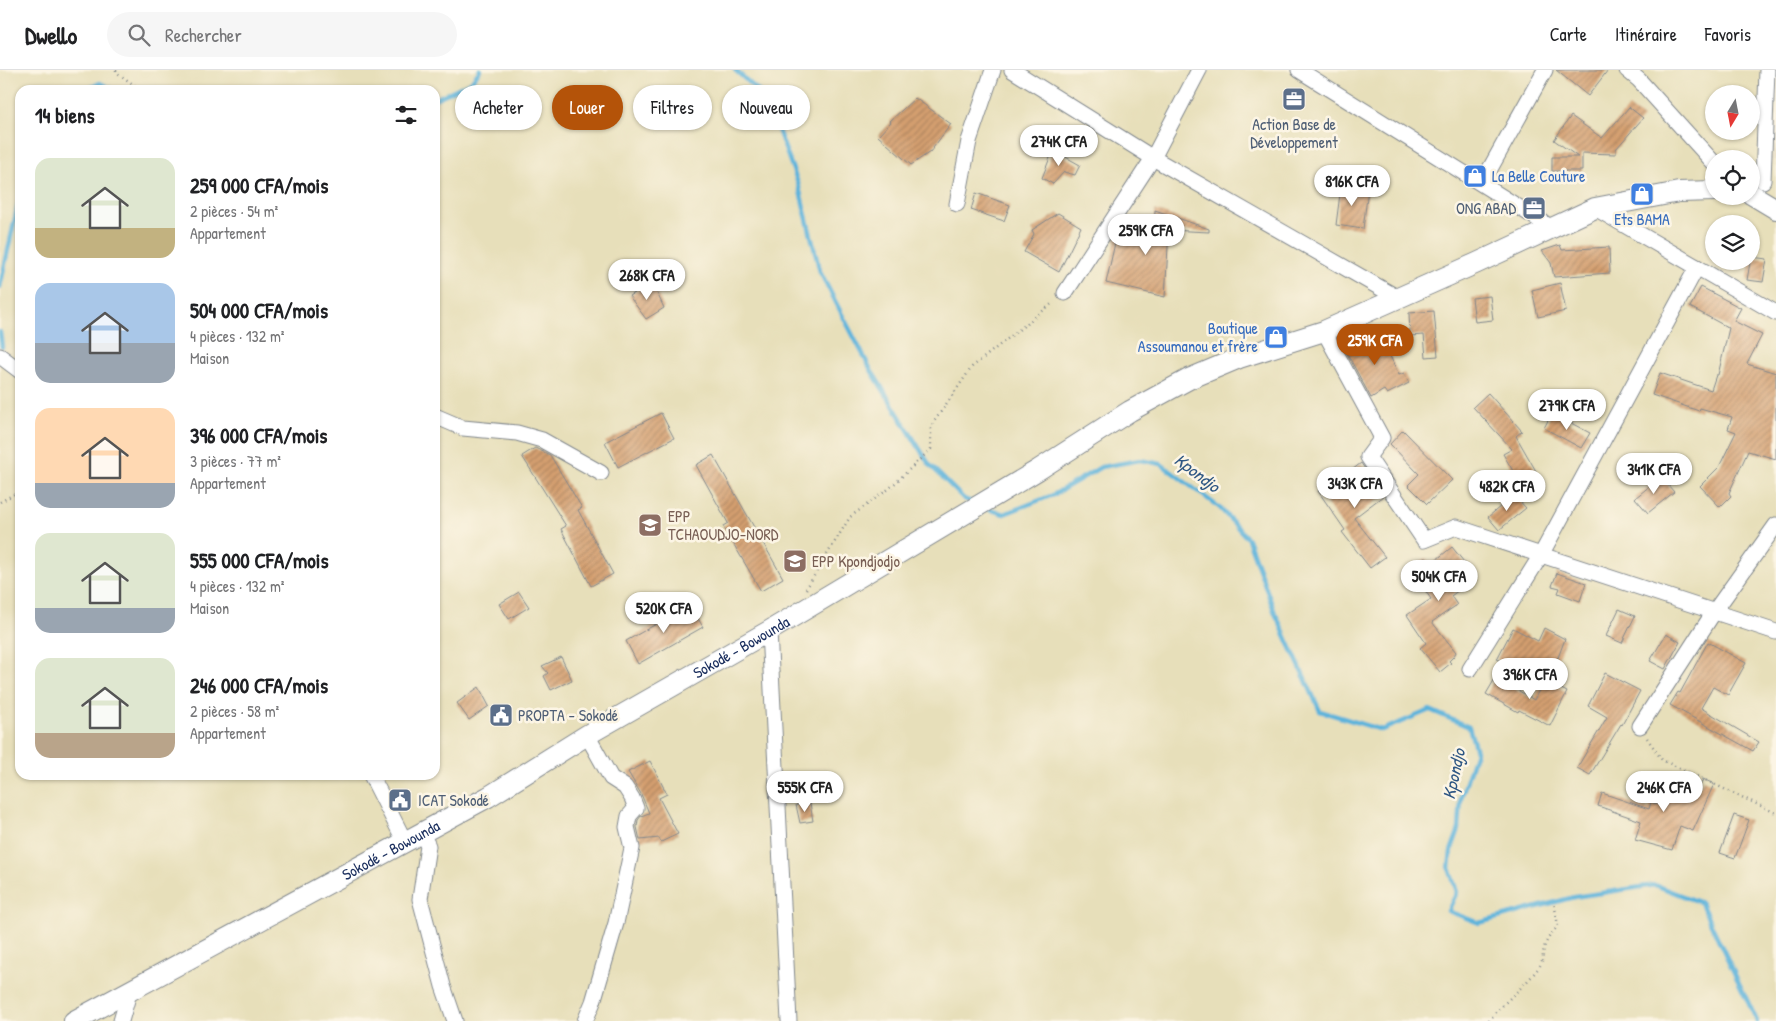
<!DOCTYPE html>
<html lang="fr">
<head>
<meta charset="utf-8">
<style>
	:root { --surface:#fff; --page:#f6f6f6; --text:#202124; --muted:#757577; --line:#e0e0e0; --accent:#b45309 }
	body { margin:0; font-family:"Patrick Hand",sans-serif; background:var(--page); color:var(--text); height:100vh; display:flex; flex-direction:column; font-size:19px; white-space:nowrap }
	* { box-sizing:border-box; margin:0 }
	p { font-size:16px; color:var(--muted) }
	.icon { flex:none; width:28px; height:28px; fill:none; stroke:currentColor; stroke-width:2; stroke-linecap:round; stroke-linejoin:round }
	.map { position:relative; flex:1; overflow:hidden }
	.drawer { position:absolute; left:15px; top:15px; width:425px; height:695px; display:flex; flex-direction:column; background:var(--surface); border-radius:15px; box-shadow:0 1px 4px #0004 }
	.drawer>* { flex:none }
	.top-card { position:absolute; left:455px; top:15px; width:475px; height:45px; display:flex; gap:10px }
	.needle { width:32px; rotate:190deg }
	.tools { position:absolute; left:1705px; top:15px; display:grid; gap:10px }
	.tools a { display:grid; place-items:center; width:55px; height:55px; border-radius:50%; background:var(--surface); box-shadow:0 1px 4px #0004; font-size:25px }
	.price { position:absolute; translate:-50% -42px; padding:0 11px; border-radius:18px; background:#fff; color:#222; font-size:16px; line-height:32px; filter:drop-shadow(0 1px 2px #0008) }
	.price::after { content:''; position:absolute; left:50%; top:30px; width:15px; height:11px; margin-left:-8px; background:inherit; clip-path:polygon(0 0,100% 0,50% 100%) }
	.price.current { background:var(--accent); color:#fff }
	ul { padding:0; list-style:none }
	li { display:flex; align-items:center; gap:15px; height:125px; padding:0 20px }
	li span { display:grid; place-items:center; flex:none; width:140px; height:100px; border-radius:15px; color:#555 }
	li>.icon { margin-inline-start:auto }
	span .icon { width:60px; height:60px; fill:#fffc; stroke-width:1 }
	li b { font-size:21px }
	h2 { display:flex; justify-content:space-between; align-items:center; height:60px; padding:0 20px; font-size:21px }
	.chip { padding:0 18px; border-radius:22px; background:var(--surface); box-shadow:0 1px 4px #0004; font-size:18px; line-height:45px }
	.chip.current { background:var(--accent); color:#fff }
	header { display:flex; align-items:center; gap:30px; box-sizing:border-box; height:70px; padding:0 25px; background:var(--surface); border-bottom:1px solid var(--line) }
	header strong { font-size:24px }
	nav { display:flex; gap:28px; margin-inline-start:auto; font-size:18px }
	.search { width:350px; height:45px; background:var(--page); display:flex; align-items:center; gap:12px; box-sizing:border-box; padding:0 18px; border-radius:28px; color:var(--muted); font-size:19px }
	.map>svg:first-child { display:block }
	.built { fill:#ded3b6 }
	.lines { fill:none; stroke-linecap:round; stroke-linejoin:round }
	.stream { stroke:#5fb4db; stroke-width:4.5 }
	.building { fill:url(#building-hatch) }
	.minor-casing { stroke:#81878c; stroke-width:17 }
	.major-casing { stroke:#81878c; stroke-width:22 }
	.path { stroke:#81878c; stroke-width:2.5; stroke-dasharray:1 4; stroke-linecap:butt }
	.minor { stroke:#fff; stroke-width:15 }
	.major { stroke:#fff; stroke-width:20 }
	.labels { text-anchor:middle; stroke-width:5; stroke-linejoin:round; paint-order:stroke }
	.service-label { font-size:16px; fill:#4e5e75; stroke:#fcf5e5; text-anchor:start }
	.shop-label { font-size:16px; fill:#366cbe; stroke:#fcf5e5; text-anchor:start }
	.education-label { font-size:16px; fill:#785e54; stroke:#fcf5e5; text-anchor:start }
	.street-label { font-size:16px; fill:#1b2f5e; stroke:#fcf5e5 }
	.water-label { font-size:18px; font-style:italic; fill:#2f5784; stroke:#fcf5e5 }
</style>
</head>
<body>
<header>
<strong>Dwello</strong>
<div class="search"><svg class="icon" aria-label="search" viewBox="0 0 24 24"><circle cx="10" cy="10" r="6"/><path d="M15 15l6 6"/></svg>Rechercher</div>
<nav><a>Carte</a><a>Itinéraire</a><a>Favoris</a></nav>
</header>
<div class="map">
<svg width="1776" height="951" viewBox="0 0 1776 951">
	<defs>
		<pattern id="building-hatch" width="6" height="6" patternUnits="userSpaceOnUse" patternTransform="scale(1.25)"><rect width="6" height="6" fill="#d49f6f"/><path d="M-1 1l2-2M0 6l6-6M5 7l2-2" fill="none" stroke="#ab825e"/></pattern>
	</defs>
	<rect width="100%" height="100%" fill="#fcf5e5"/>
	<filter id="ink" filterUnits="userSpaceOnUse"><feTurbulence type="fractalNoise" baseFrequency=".02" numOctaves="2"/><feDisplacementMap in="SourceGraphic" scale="10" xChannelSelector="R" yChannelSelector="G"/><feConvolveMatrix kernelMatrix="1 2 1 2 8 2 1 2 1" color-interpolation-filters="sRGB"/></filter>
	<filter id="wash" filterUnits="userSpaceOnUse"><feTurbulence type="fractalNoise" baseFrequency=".0096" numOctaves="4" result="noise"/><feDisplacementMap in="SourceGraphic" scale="20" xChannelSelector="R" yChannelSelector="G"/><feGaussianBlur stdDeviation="1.12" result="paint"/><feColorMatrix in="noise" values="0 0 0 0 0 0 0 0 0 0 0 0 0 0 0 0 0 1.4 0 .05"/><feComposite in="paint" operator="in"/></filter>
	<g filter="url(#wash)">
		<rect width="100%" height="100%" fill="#e7dfba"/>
		<path class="built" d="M1775 0 1776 89 1771 92Z"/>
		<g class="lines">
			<g class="stream">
				<path d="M735 0 766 28 798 113 820 202 871 300 929 394 964 429 972 432"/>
				<path d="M86 20 100 13 114 20"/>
				<path d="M435 29 471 12 480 0"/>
				<path d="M0 217 20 125"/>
				<path d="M0 262 2 277"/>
				<path d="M986 438 1004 444 1053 425 1101 397 1140 390 1161 394 1220 438 1248 469 1275 543 1320 641 1382 660 1430 640 1469 657 1476 681 1461 728 1459 759 1451 781 1449 798 1457 822 1448 841 1479 853 1574 827 1655 815 1701 833 1757 951"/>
			</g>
		</g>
		<g id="blocks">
			<g class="building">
				<path d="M1556 0H1608L1588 26Z"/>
				<path d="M915 28 951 54 930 82 911 95 878 66 891 52 890 51Z"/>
				<path d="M1629 37 1643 48 1616 79V84L1582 83V101H1552V87H1578L1554 70 1571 46 1602 68Z"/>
				<path d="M1053 80 1080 95 1075 105 1064 102 1053 114 1042 108Z"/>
				<path d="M1341 116 1368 119 1363 159 1336 155Z"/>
				<path d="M976 123 1010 135 1004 151 971 140Z"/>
				<path d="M1155 140 1209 159V162L1169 160 1165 227 1106 213 1117 164 1154 167Z"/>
				<path d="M1058 143 1081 157 1059 202 1024 182 1034 164 1032 160Z"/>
				<path d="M1560 175 1562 180 1609 177 1610 203 1554 207 1551 193 1542 181Z"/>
				<path d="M1751 187 1767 189 1763 212 1747 210Z"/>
				<path d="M652 212 664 238 646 249 629 226Z"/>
				<path d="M1560 213 1566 241 1538 247 1532 220Z"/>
				<path d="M1701 217 1741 238 1734 251 1762 265 1747 294 1776 303V389L1748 381 1729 423 1731 426 1720 437 1700 416 1719 397 1736 362 1728 359 1732 347 1700 338 1699 341 1652 325 1660 303 1711 320 1716 305H1718L1729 258 1690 237Z"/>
				<path d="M1490 226 1493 250 1475 252 1472 228Z"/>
				<path d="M1434 241 1438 286 1426 287 1424 265 1410 266 1409 243Z"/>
				<path d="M1380 265 1399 305 1404 303 1409 313 1387 324 1384 320 1371 328 1342 274 1351 269 1354 276 1359 275Z"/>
				<path d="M1488 323 1522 361 1516 366 1536 401 1519 411 1503 384 1512 379 1473 337Z"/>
				<path d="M661 343 674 368 618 397 605 372Z"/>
				<path d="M1552 343 1590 363 1581 378 1544 358Z"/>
				<path d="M1403 360 1452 410 1427 434 1408 415 1419 404 1390 374Z"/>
				<path d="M535 378 550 385 582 438 578 440 613 504 591 516 561 459 566 456 522 386Z"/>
				<path d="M713 385 783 508 761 521 723 456 728 453 696 395Z"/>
				<path d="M1361 393 1383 426 1354 448 1385 487 1370 498 1342 462 1345 460 1318 421 1332 412 1334 414Z"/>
				<path d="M1661 407 1674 422 1648 443 1635 428Z"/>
				<path d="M1514 425 1526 438 1499 460 1488 447Z"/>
				<path d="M1452 477 1476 507 1451 526 1457 535 1432 552 1456 582 1454 586 1449 591 1451 593 1440 602 1420 578 1426 573 1407 545 1431 529 1409 498 1426 488 1431 494Z"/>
				<path d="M1557 503 1586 513 1580 531 1558 523 1560 518 1552 516Z"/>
				<path d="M519 522 529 537 509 549 499 534Z"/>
				<path d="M690 535 703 557 638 594 626 571Z"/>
				<path d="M1619 539 1635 546 1622 573 1606 566Z"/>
				<path d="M1513 558 1538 571 1544 558 1565 569 1550 609 1497 589Z"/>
				<path d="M1666 564 1680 572 1665 599 1650 591Z"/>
				<path d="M1708 572 1746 593 1728 625 1713 617 1701 638 1759 672 1753 681 1670 635 1678 622 1680 623Z"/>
				<path d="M561 587 572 610 551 620 544 606 548 603 542 596Z"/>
				<path d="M1605 603 1640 621 1622 655 1621 654 1590 705 1577 698 1607 647 1588 636Z"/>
				<path d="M1496 607 1534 630 1544 610 1567 622 1550 656 1519 640 1518 642 1486 624Z"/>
				<path d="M479 617 489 636 469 650 457 633Z"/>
				<path d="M650 691 667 724 659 728 678 764 661 772 659 768 640 770 637 757 638 750 641 746 649 743 641 724 628 702Z"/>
				<path d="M1670 709 1698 721 1703 709 1714 714 1693 761 1680 756 1672 780 1635 770 1641 751 1598 736 1602 723 1649 739 1651 732 1659 735Z"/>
				<path d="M810 733 813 751 800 753 796 735Z"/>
				<path d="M1734 745 1749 750 1735 788 1720 783Z"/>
			</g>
		</g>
	</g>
	<g filter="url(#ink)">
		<use href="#blocks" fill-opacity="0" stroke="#81878c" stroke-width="1"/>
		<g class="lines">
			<g class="minor-casing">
				<g id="minor">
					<path d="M1012 0 1153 88 1398 228"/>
					<path d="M1299 0 1552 158"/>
					<path d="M1627 0 1639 10 1714 93"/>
					<path d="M1763 111 1767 0"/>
					<path d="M1482 113 1545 0"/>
					<path d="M957 134 969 71 993 0"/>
					<path d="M1595 138 1776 243"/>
					<path d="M1065 223 1153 88 1199 0"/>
					<path d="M1324 261 1382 368 1368 387 1424 470 1456 457 1776 562"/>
					<path d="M0 286 20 301"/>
					<path d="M435 346 463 358 517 363 542 370 601 403"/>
					<path d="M769 561 789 951"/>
					<path d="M1470 599 1541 485 1697 197"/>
					<path d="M1640 656 1714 542 1776 455"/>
					<path d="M371 705 405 772"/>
					<path d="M422 763 428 776 420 829 443 916 455 951"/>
					<path d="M121 951 129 923"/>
					<path d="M585 951 593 932 616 853 632 778 627 757 629 746 636 738 632 728 625 717 611 708 587 665"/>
				</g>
			</g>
			<g class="major-casing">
				<g id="major">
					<path d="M1751 124 1776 139"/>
					<path id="s1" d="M74 951 488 727 587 665 769 561 1038 400 1130 341 1189 309 1239 288 1324 261 1477 193 1595 138 1679 122 1714 121"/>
				</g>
			</g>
			<g class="path">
				<path d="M116 0V2L141 20"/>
				<path d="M0 432 20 421"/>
				<path d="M806 519 850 447 890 418 931 379V356L972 297 1054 232"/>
				<path d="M1647 668 1662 690 1776 743"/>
				<path d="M1489 951C1504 931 1525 917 1539 897 1544 891 1542 882 1545 875 1548 867 1553 862 1558 856L1554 832"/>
			</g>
			<use href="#minor" class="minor"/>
			<use href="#major" class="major"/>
		</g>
	</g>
	<defs>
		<g id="office-square" transform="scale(1.25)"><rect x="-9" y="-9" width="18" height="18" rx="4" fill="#5c6f8a" stroke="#fcf5e5"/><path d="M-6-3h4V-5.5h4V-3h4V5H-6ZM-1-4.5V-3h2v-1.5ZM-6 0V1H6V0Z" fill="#fff"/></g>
		<g id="shop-square" transform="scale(1.25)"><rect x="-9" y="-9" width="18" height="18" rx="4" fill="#3f7fe0" stroke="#fcf5e5"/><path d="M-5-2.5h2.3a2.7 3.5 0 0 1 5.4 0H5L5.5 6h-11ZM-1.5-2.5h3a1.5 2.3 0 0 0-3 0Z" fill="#fff"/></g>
		<g id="school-square" transform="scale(1.25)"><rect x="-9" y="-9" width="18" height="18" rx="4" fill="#8d6e63" stroke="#fcf5e5"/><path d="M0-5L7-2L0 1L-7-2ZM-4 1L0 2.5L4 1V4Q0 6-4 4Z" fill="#fff"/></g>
		<g id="civic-square" transform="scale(1.25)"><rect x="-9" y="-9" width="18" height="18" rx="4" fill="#5c6f8a" stroke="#fcf5e5"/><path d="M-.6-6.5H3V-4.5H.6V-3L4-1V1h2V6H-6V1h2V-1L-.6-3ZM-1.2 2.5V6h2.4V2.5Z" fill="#fff"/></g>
	</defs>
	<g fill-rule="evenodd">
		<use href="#office-square" x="1294" y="29"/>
		<use href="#shop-square" x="1475" y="106"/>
		<use href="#shop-square" x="1642" y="124"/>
		<use href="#office-square" x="1534" y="138"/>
		<use href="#shop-square" x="1276" y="267"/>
		<use href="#school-square" x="650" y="455"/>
		<use href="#school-square" x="795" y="491"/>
		<use href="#civic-square" x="501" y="645"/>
		<use href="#civic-square" x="400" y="730"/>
	</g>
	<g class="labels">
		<g class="service-label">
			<text x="1294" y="60" text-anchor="middle">Action Base de<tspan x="1294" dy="18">Développement</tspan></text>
			<text x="1516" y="144" text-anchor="end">ONG ABAD</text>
			<text x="518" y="651">PROPTA - Sokodé</text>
			<text x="418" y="736">ICAT Sokodé</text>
		</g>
		<g class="shop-label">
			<text x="1492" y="112">La Belle Couture</text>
			<text x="1642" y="155" text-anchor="middle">Ets BAMA</text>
			<text x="1258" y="264" text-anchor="end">Boutique<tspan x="1258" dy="18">Assoumanou et frère</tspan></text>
		</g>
		<g class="education-label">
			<text x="668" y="452">EPP<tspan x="668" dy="18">TCHAOUDJO-NORD</tspan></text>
			<text x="812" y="497">EPP Kpondjodjo</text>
		</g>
		<g class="street-label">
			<text dy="6" stroke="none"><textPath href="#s1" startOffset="765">Sokodé - Bowounda</textPath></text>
			<text dy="6" stroke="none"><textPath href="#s1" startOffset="360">Sokodé - Bowounda</textPath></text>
		</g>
		<g class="water-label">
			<text transform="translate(1197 403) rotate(37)" y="6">Kpondjo</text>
			<text transform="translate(1454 704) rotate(-78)" y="6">Kpondjo</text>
		</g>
	</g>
</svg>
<div class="tools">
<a><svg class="needle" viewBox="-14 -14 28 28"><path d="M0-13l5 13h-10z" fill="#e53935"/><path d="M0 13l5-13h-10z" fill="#757577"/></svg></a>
<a><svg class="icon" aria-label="locate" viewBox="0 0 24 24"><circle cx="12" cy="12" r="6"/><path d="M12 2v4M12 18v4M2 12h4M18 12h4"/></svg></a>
<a><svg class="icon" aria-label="layers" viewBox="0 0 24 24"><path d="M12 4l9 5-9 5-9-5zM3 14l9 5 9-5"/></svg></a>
</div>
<b class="price" style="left:1059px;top:97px">274K CFA</b>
<b class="price" style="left:1352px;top:137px">816K CFA</b>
<b class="price" style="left:1146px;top:186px">259K CFA</b>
<b class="price" style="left:647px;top:231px">268K CFA</b>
<b class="price current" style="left:1375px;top:296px">259K CFA</b>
<b class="price" style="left:1567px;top:361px">279K CFA</b>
<b class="price" style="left:1654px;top:425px">341K CFA</b>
<b class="price" style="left:1355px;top:439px">343K CFA</b>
<b class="price" style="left:1507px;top:442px">482K CFA</b>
<b class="price" style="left:1439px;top:532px">504K CFA</b>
<b class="price" style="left:664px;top:564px">520K CFA</b>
<b class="price" style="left:1530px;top:630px">396K CFA</b>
<b class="price" style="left:805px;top:743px">555K CFA</b>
<b class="price" style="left:1664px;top:743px">246K CFA</b>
<div class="top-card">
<a class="chip">Acheter</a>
<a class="chip current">Louer</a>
<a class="chip">Filtres</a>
<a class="chip">Nouveau</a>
</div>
<section class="drawer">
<h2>14 biens<svg class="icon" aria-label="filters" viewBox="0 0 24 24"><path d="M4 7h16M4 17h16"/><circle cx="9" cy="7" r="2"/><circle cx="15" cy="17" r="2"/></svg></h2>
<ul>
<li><span style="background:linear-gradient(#dfe7d0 70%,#c2b280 0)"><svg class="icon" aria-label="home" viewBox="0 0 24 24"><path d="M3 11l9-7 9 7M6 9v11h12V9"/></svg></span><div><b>259 000 CFA/mois</b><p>2 pièces · 54 m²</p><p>Appartement</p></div></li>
<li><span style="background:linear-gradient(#a9c7e8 60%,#9aa5b1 0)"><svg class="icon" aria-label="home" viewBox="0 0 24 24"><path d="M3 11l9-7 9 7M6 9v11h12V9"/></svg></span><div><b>504 000 CFA/mois</b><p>4 pièces · 132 m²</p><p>Maison</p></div></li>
<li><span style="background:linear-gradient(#ffd9b3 75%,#9aa5b1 0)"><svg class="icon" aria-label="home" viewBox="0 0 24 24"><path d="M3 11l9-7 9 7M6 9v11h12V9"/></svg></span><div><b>396 000 CFA/mois</b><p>3 pièces · 77 m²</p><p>Appartement</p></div></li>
<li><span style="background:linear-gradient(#dfe7d0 75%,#9aa5b1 0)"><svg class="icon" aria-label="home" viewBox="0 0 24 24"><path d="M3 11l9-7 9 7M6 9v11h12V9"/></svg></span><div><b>555 000 CFA/mois</b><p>4 pièces · 132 m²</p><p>Maison</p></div></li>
<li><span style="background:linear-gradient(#dfe7d0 75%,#b9a48a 0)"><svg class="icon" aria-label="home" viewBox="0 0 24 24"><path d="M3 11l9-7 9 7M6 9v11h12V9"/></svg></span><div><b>246 000 CFA/mois</b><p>2 pièces · 58 m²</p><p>Appartement</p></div></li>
</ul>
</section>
</div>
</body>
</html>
